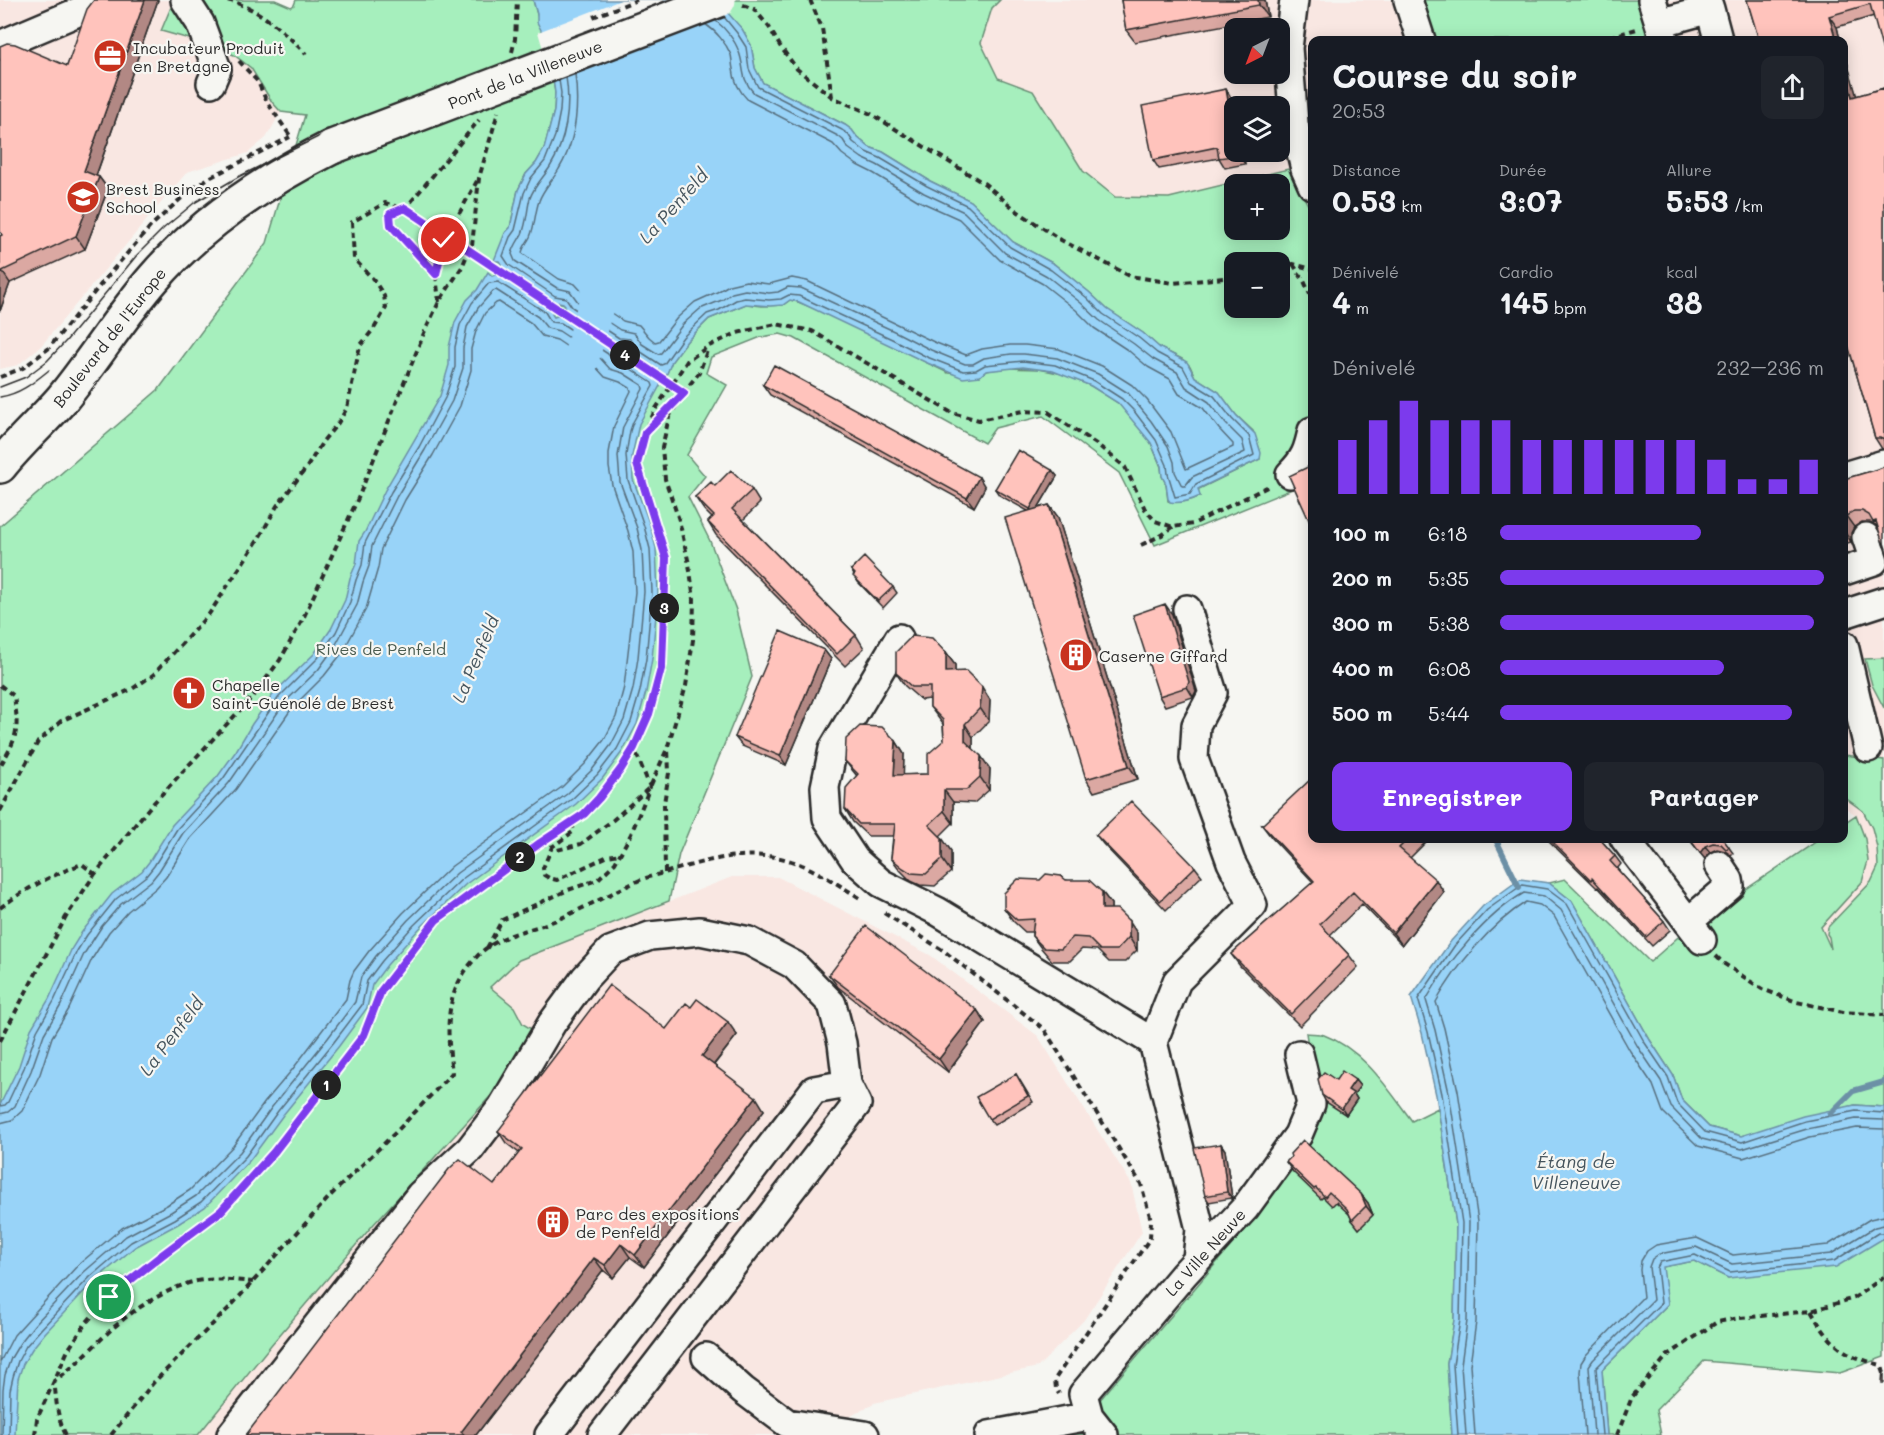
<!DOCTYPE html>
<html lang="fr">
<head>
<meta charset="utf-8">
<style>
	body { margin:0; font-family:Mali,sans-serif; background:#20242c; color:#f1f3f6; height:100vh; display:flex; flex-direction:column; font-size:22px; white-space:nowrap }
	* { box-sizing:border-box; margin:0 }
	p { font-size:20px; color:#9ea1a6 }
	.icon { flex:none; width:33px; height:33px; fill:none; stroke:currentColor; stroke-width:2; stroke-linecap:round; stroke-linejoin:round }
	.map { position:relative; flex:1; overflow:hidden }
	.details { position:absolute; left:1308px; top:36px; width:540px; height:807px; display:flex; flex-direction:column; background:#171b24; border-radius:12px; box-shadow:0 3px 15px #0003 }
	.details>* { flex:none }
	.needle { width:39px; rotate:222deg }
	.tools { position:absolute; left:1224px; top:18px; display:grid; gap:12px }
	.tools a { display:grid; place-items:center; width:66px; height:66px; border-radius:12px; background:#171b24; box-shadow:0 3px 15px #0003; font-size:30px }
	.pin { position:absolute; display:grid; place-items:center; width:51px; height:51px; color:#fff; margin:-26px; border:3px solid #fff; border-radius:50%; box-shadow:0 2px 6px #0007 }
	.km { position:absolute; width:30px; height:30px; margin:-15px; border-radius:50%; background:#222; color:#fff; font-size:16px; line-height:30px; text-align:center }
	.round { display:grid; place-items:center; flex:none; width:63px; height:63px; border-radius:12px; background:#20242c }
	.overview { display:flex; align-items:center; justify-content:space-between; height:102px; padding:0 24px }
	h1 { font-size:33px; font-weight:700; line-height:45px }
	.metrics { display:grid; grid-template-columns:repeat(3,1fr); gap:9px; height:102px; padding:6px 24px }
	.metrics div { display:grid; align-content:center }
	.metrics b { font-size:30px; font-weight:700 }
	.metrics small { font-size:16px; font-weight:400 }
	.metrics p { font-size:16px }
	.chart { height:168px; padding:12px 24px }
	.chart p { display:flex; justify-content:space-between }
	.chart svg { width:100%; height:108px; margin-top:6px; stroke:#7c3aed; stroke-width:6 }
	.primary-button { display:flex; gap:12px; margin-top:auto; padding:12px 24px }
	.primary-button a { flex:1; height:69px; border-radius:12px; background:#7c3aed; color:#fff; font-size:24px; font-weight:700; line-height:69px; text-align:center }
	.primary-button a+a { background:#20242c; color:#f1f3f6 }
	ul { padding:0 24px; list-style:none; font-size:20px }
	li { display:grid; grid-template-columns:96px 72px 1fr; align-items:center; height:45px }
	li i { height:15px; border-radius:8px; background:#7c3aed }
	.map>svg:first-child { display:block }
	.built { fill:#f9e7e2; fill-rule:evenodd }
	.green { fill:#a6efbd; stroke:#688d74; stroke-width:1.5; fill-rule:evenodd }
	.water { fill:#98d3f8; stroke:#6c90a6; stroke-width:1.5 }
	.pier { fill:#f6f6f2 }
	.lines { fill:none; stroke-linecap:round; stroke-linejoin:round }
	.shore { stroke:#576e7d; stroke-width:1.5 }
	.stream { stroke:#6c90a6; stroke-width:6 }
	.river { stroke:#98d3f8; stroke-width:36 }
	.minor-casing { stroke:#2b2b2b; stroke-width:32 }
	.major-casing { stroke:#2b2b2b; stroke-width:38 }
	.path { stroke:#2b2b2b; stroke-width:4; stroke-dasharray:6 4.5; stroke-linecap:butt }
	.minor { stroke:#f6f6f2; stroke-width:27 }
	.major { stroke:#f6f6f2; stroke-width:33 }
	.tram { stroke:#2b2b2b; stroke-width:1.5 }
	.major-bridge-casing { stroke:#2b2b2b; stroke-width:38; stroke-linecap:butt }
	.path-bridge { stroke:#2b2b2b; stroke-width:4; stroke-dasharray:6 4.5; stroke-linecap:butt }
	.major-bridge { stroke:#f6f6f2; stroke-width:33 }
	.wall { fill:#dba8a2; stroke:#2b2b2b; stroke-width:1.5 }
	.shaded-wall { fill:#b28884; stroke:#2b2b2b; stroke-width:1.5 }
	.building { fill:#ffc3bc; stroke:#2b2b2b; stroke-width:1.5 }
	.route-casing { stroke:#fff; stroke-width:12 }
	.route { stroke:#7c3aed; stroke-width:8 }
	.labels { text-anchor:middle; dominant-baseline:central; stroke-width:4.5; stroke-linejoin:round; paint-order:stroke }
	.poi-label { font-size:16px; fill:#2b2b2b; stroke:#f6f6f2; text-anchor:start }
	.street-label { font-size:16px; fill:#2b2b2b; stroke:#f6f6f2 }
	.park-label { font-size:16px; fill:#4a5c50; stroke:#f6f6f2 }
	.water-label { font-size:18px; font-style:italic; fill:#46555e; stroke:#f6f6f2 }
</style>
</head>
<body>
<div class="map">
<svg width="1884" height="1435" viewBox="0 0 1884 1435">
	<rect width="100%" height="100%" fill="#f6f6f2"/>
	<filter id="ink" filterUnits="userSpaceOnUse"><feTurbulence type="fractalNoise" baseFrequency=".0167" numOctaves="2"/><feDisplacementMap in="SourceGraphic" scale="12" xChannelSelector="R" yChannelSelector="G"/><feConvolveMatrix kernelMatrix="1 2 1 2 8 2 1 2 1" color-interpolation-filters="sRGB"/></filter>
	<g filter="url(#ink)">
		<!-- built -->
		<path class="built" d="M0,0H174L162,31L207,44L234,55L251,68L272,102L281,112L266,138L248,153L187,172L41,346L18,365L0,369Z
			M1000,0H1884V946L1832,952L1821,927L1862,882L1856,815L1844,807V40H1312V166L1288,169L1169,198H1115L1083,171L1033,91L998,78L981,43L992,8ZM1234,28H1280V74H1234ZM1234,106H1280V152H1234Z
			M732,877H778L930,955L1038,1036L1131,1183L1142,1232L1084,1320L1038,1367L874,1403L818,1435H198L271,1345L373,1225L497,1089L533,1030L523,1024L513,1007L490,988L519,960Z"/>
		<!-- green -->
		<path class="green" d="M174,0H275L291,7L294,5L296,0H533L551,65L555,93L554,111L544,149L536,163L526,174L518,190L510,228L505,234L496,261L501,262V268L556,304L563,303L565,305L564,309L620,345L626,344L628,351L666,375L672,361L687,341L709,319L746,304L762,306L783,305L790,300L798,302L825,313L948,373L980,376L986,371L1004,368L1039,369L1063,374L1091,386L1107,396L1118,403L1129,414L1151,443L1161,467L1162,476L1166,484L1168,501C1178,504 1191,501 1200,496L1197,490L1260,459V451L1253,431L1236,415L1219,392L1195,377L1190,366L1182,359L1160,348L1143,333L1107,309L1089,292L1054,264L1013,242L971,201L930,181L883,152L869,147L857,137L852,130L845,125L763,83L755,68L751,45L742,29L708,0H1000L992,8L981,43L998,78L1033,91L1083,171L1115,197L1169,198L1288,169L1312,212V481L1155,545L1119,473L1043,416L995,428L984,443L794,338L780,334L761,337L711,357L706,373L727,385L687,455L705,476L688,497L710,541L736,610L752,677L679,854L669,901L519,960L490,987L514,1007L523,1024L533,1030L497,1089L373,1225L271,1345L198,1435H0V526L159,389L267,243L305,115L281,112L272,102L251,68L234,55L207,44L161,31ZM1234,184H1280V230H1234ZM1234,262H1280V308H1234Z
			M1420,0H1637L1649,40H1433Z
			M1884,658V708L1872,685L1865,659Z
			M1844,755L1884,760V1107L1855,1105L1741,1136L1709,1127L1682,1100L1673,1075L1650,1040L1572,901L1549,883L1565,879L1650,962L1686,930L1820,839L1844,838V823L1856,815L1865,839L1868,861L1862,882L1821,927L1831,949L1829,937L1827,934L1828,927L1871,882L1878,867L1877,847L1872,828L1863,811L1844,797Z
			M1306,1033C1311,1034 1319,1033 1324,1035C1364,1050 1388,1089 1412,1121L1438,1108L1456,1224L1454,1320L1447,1364L1452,1435H1070L1257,1215L1314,1124L1317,1104Z
			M1884,1238V1357L1840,1373L1704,1361L1656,1410L1661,1435H1607L1602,1370L1668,1304L1662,1267L1694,1261L1728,1278Z"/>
		<!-- water -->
		<path class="water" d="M533,0H708L727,12L742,29L751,45L755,68L763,83L845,125L852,130L857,137L869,147L883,152L930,181L971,201L1013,242L1054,264L1089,292L1107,309L1143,333L1160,348L1187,362L1195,377L1219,392L1236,415L1255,434L1261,453L1260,459L1198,489L1200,496C1190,501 1181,504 1170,502L1168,499L1166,484L1162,476L1161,466L1151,443L1118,403L1091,386L1053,371L1023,367L986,371L980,376L963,378L925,362L799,302L790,300L783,305L770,306L746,304L709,319L687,341L672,361L666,376L628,351L626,344L620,346L564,309L565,305L563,303L559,302L557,304L501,267V264L499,261H496L493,263L505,233L510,228L518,190L526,174L536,163L544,149L554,111L555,93L551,65L543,34L537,22V14Z
			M488,272L492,276L497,274L553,310L552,314L554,317L560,315L616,352L615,355L617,358L621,359L623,357L662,382L639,424L632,456L633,479L650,525L656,548L658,593L652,659L646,692L637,724L622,752L602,779L576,804L466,884L419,929L387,965L372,985L367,1008L339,1046L283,1115L250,1160L205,1207L178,1224L135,1247L93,1282L45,1333L32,1349L23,1364L18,1379L15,1435H0V1105L19,1066L31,1029L49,999L72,948L82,932L112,894L142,871L149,862L172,825L218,776L236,751L252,724L274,693L314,654L331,629L345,600L350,578L356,564L359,541L365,532L385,490L440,396L449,365V347L455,322L467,300L477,290Z
			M1520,879L1549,883L1572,901L1650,1040L1673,1075L1682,1100L1709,1127L1741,1136L1803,1116L1855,1105L1884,1107V1238L1836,1267L1728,1278L1694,1261L1663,1267L1668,1304L1602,1370L1607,1435H1452L1447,1364L1454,1320L1456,1224L1436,1095L1422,1033L1411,997L1451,941L1483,906Z"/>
		<!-- pier -->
		<path class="pier" d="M621,0H714L732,12L550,83L548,66L538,32Z"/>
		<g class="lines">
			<!-- shore -->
			<path class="shore" d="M575,74C579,106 576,141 559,169C553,180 543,189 539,201C535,212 535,226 530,237C527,243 523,247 522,253L559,279L575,284L586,296L623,321L639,325L649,337L655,342L659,341L677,318L695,302L717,292L729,285L746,281L769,284L792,278L807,281L934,342L966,355L982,349L1010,345H1025L1059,349L1102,366L1132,385L1147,400L1171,432L1186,469L1233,447V444L1219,429L1203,408L1179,394L1170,379L1148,367L1129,351L1094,328L1076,310L1043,284L1000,260L959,219L919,201L873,173L857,165L842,154L833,144L748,100C740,92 734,81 733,69C732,65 732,59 731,55C726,43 716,31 705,24
				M566,77C571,107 566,141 550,167C543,178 534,186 530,198C527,209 527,223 522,234C518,241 514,246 512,254L515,261L557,288L570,291L578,302L620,330L634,333L642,344L658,354L661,353L683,324L700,309L722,300L732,293L745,290L769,293L778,292L788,287L801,288L896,332L931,350L965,364H973L984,358L1011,354H1024L1057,358L1098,374L1128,393L1151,421L1168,446L1174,462L1175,472L1182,486H1185L1192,477L1245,452L1242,440L1226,424L1209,402L1186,387L1177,372L1153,359L1134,344L1099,320L1081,303L1047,276L1005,253L964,212L924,193L877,165L862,158L848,148L843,140L838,136L754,93C740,78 745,68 739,52C735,40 725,28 716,21
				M559,80L561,93L560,111L555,136L545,161L531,178L524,193L515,230L510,237L503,256L509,265L555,296L566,298L572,307L619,338L630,339L635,348L661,365L664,364L683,337L707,314L719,310L736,300L745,298L769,300L781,299L789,295L799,296L892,339L927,357L963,371L976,370L985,365L1023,361L1055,365L1094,381L1122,399L1134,411L1156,440L1167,465L1168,474L1175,497L1190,494L1196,484L1254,455L1249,436L1232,419L1214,396L1191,382L1183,367L1157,353L1139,338L1103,314L1086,297L1051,270L1010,247L968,206L927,186L880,158L866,152L853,142L848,134L842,130L758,87L749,69L746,47L737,33L724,17
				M0,1106L5,1105L8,1102L24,1068L37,1031L54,1001L77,951L87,935L116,899L146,876L154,866L177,829L223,779L279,697L318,658L336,632L350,602L356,580L362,565L365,543L391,492L419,447L445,398L455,367V347L460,325L472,303L489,283L498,282L545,312L551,322L561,323L608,354L614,363L625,365L652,383L653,386L633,422L630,431L626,455L628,480L644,526L650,549L652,592L646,659L640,691L631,722L617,749L597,775L572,799L462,879L414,925L382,961L367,981L362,1005L334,1042L278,1111L246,1156L201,1202L175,1219L131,1242L90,1277L41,1329L26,1346L18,1361L13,1377L10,1390L9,1435
				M0,1114L8,1112L15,1106L31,1071L44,1034L61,1005L84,954L102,926L121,904L151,881L159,871L183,833L229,783L285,702L318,670L334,648L357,605L363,582L369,566L372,546L397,496L425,450L452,401L463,368V348L467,327L478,308L493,291L496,290L538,317L547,328L559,331L601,359L610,369L623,373L642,385L643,389L623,427L618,456L620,482L637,528L642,550L644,592L638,658L633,689L624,720L611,745L592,770L567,794L457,873L408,920L376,956L361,977L355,1002L328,1038L272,1107L240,1152L196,1196L171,1212L126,1236L84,1272L35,1324L20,1343L11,1358L5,1375L3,1389L2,1435
				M0,1123L12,1120L22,1111L40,1074L52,1037L69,1009L92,959L109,932L128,911L156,888L166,877L190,839L236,789L292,708L324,676L342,653L366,609L378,568L381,549L405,500L433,455L460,406L471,370V349L476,331L485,313L496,303L499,302L531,323L542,336L557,340L594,365L605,377L620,382L630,388L631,391L614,426L609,453V467L612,485L628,531L633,552L635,592L624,687L616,717L604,740L585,764L562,787L452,866L403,913L369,951L354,971L350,980L346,999L292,1070L265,1102L233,1146L190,1190L167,1205L122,1228L78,1265L14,1335L0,1362
				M1458,1435L1453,1365L1460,1320L1462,1223L1442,1094L1428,1032L1418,999L1455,945L1487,910L1522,885L1547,889L1567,904L1645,1043L1668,1077L1677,1103L1705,1132L1742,1142L1805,1121L1856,1111L1884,1113
				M1466,1435L1461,1365L1467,1321L1469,1222L1449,1093L1435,1030L1426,1000C1447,963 1487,914 1524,893L1544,896L1561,910L1638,1047L1661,1081L1671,1107L1702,1139L1742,1149L1807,1129L1856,1119L1884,1120
				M1475,1435L1470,1365L1476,1322L1478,1221L1458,1091L1444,1028L1436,1002C1456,966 1491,924 1526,902L1540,905L1554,916L1630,1051L1653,1085L1663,1112L1698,1146L1743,1158L1810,1137L1857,1128L1884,1129
				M1585,1435L1580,1372L1581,1363L1586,1355L1643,1297L1640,1270L1641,1261L1647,1251L1656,1245L1697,1238L1733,1255L1828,1245L1870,1219L1884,1216
				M1594,1435L1589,1366L1593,1360L1653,1300L1649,1267L1652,1259L1659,1254L1696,1247L1732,1264L1831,1254L1875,1227L1884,1225
				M1602,1435L1596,1368L1661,1303L1657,1268L1660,1262L1695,1255L1730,1272L1834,1261L1878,1233H1884"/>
			<!-- stream -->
			<path class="stream" d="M1495,838L1519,887
				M1830,1114L1853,1091L1884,1082"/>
			<!-- river -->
			<path class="river" d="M575,380L602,283L606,279"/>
			<!-- minor casing -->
			<g class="minor-casing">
				<path id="minor" d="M185,0L200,23L217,69L211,83
					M1294,0L1288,48L1294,124L1305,169L1312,185
					M1408,0L1421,40
					M1652,0L1664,39
					M1710,9L1718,39
					M1659,23L1710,9L1707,0
					M0,45L87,8L90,0
					M1290,474C1305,459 1308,450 1312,431
					M1844,476L1884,464
					M1844,571L1874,561L1866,537
					M1187,609L1213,693L1196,725L1194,759L1231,862L1253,905L1177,981L1153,1042L1200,1229L1197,1259
					M1844,614L1884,601
					M899,638L833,749L825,787L827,818L855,860L881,883L937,911L1153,1042
					M1844,645L1868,748
					M1624,838L1702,940
					M1688,922L1730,886L1729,880L1719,865
					M706,1357L743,1390L787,1423L865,1435
					M231,1435L420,1195L470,1149L502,1107L552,1023L585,978L610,951L650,936L700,931L749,941L794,965L832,1004L842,1043L847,1084
					M549,1435L814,1090L847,1084L857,1104L602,1435
					M989,1435L1089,1416
					M1104,1435L1089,1416L1083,1394L1184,1274L1245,1208L1298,1135L1311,1104L1299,1054"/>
			</g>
			<!-- major casing -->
			<g class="major-casing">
				<path id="major" d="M0,466C19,442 42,422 62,399C94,360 120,317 153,279C201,223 266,180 332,147"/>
			</g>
			<!-- path -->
			<path class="path" d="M227,0C261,9 282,30 306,54
				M810,0L822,28L832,97
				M743,5L754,9L769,27L780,46L797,69L832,97L871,114L985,184L1017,211L1061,240L1130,276L1173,283L1234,277
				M1600,40L1640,28
				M512,52L515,39L517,0
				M239,61L258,82L267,102L291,137
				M423,220L405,209L390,214L391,225L436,275
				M449,232L477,181
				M472,246L479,178L498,112
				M1293,264L1304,281L1312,299
				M1280,267L1293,264L1312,269
				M439,302L436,275L444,240
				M0,377L23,368L48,349L111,272L151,226L188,192L207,179L290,137
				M683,393L699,373L708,348
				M648,430L678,399
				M1141,545L1162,535L1173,527
				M0,685L14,696C19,730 18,737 0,766
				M0,811L38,742L61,721L132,689L153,675L209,614L258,540L277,506L307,467L323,441L338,423L347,408L360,346L375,327L386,308L384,296L374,280L354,259L352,222L385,203L405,209L479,120
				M572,823L574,831L552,847L557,850L581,844L613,820L650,787L667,749L686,686L693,640L694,599L689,564L679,520L665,479L662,448L669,417L684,393L680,391
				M540,843L552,847L543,868L544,875L549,878L557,880L608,856L620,854
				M665,873L664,803L669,773L668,748
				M0,908C25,889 52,875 82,864L95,874
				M884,913L944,951L1044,1029L1141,1184L1151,1220L1150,1238L1055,1379L1056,1389L1059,1394
				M487,948L502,920L568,890L597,880L615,863L631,834L650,787L634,748
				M1716,956L1723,963L1762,989L1797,1002L1843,1012L1884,1015
				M0,1041L66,917L95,874L148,809L253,696L280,660L302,621L359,496L424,333L439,302L462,267L467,255
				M1811,1311C1831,1345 1842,1355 1881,1365L1884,1373
				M35,1435L37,1419L68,1350L86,1323L109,1297L162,1255L221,1211L274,1152L364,1035L381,991L436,920L540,843L584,815L599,798L634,748L649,714L662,665L666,558L637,464L645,433L655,410L687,361L709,346L737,333L776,324L812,331L952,413L979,420L1023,411L1048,412L1099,446L1125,467L1145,509L1155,521L1173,527L1193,524L1271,485
				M66,1435C56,1416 57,1402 54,1381C79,1364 97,1341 120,1322C139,1306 172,1286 197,1281C216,1278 234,1280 253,1282
				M111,1435L154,1382L231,1306L332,1194L397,1131L452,1073C447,1031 443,996 473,961C494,935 525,932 554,921C583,909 611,893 640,880C650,876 661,874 671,871C701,862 733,853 765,856C801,858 830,880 860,898
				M1617,1435L1632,1397L1667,1356L1717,1322L1740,1318L1811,1311L1854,1298L1884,1277"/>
			<!-- minor -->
			<use href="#minor" class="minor"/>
			<!-- major -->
			<use href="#major" class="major"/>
			<!-- tram -->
			<path class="tram" d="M0,387L26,377L47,361L66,341L137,255L164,228L194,203L238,177L328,132L672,0
				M0,397C20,394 33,383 49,370"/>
			<!-- major-bridge casing -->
			<g class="major-bridge-casing">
				<path id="major-bridge" d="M332,147L719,0"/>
			</g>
			<!-- path-bridge -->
			<path class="path-bridge" d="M593,17L637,0
				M423,220L680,391"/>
			<!-- major-bridge -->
			<use href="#major-bridge" class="major-bridge"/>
		</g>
		<!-- wall -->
		<path class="wall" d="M94,0H158L96,176L99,177L108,189L85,249L10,283L0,311V236L2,235L67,66Z
			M1121,0H1265L1268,17L1135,42L1126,30Z
			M1747,0H1884L1874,16L1837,27L1840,40H1759Z
			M1844,51L1856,96L1884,88V449H1882L1875,438L1844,331Z
			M1232,99L1234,109V152H1243L1245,164L1225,168L1219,158L1159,169L1153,160Z
			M763,385L985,487L974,507L770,395Z
			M1881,468L1878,529L1876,525L1870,522H1862L1854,527L1851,533V542L1844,544V479Z
			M1052,470L1057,476L1038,508L1049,505L1058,517L1138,779L1094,792L1086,779L1028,511L999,495L995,489Z
			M715,486L752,490L760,503L743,520L856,635L864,648L845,666L716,535L708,522L712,518L704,510L695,497Z
			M851,570L893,587L897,593L883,608L858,582Z
			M1172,614L1196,691L1193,697L1165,706L1159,696Z
			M824,650L831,659L786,765L742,746L735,737Z
			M946,653L955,665V672L990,700L989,721L973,737V749L990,769L989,790L974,803L953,802V823L940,836L951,851V872L935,886L920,885L911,881L900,870L891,858L893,836H868L853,822L845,809L857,776L845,761L896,741L904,754L903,775L928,774L944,740L943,724L930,707V699L921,700L905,686L896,673Z
			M1262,825L1312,838H1430L1410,858L1444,892L1402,945L1362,904L1330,935L1349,955L1358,967L1300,1026L1240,966L1231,954L1313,882L1271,837Z
			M1096,835L1195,867L1202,876L1166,910L1103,844Z
			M1546,838H1599L1615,856L1621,864L1617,869L1664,921L1670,930L1652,946L1598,887L1597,888Z
			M1688,838H1722L1733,853L1731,855L1725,851L1717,849L1710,852L1705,859Z
			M1066,880L1102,892L1111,904V909L1137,933V950L1125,962H1109L1097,950L1082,949L1070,961H1052L1041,948L1032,936V932H1025L1013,921L1004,908Z
			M829,975L977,1010L985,1022L948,1072L838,987Z
			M691,1007L737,1035L714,1065L764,1110L644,1267L630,1257L613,1278L603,1270L476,1435H246L494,1185L519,1153L506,1143L498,1131L666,1029Z
			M1016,1074L1033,1102L994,1125L989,1119Z
			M1336,1080H1355L1360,1086L1354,1094L1357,1099L1346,1115L1326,1102L1322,1095Z
			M1221,1144L1225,1150L1232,1198L1209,1202L1205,1196Z
			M1286,1162L1368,1203L1373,1215L1359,1229L1352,1220L1349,1214L1336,1202L1332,1206L1323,1197L1321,1199L1293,1172Z"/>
		<!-- shaded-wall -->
		<path class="shaded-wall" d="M145,0H158L93,184L84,171Z
			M1258,0H1265L1268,17L1259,5Z
			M1829,16L1837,27L1840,40H1836Z
			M1844,51L1860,108L1852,97L1844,67Z
			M1226,89L1232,99L1234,109V134Z
			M1238,152H1243L1245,164L1239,155Z
			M99,177L108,189L85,249L76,236Z
			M2,271L10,283L0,311V275Z
			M1052,470L1057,476L1034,515L1030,509Z
			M979,477L985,487L974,507L967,498Z
			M1049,505L1058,517L1138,779L1129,766Z
			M1846,516L1854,527L1851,533V542L1844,531V521Z
			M1165,604L1172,614L1196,691L1193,697L1187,687Z
			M824,650L831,659L786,765L780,756Z
			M946,653L955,665V684L946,672Z
			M982,687L990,700L989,721L980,708Z
			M965,724L973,737V754L965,741Z
			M896,741L904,754L903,788L894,775Z
			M981,756L990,769L989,790L980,777Z
			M944,790L953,802V823L944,811Z
			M942,838L951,851V872L942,859Z
			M1705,846L1710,852L1705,859L1700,853Z
			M1436,880L1444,892L1402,945L1393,933Z
			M1102,892L1111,904V922L1102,909Z
			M1129,921L1137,933V950L1129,937Z
			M977,1010L985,1022L948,1072L939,1059Z
			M728,1022L737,1035L711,1068L702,1056Z
			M1355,1080L1360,1086L1354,1094L1357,1099L1346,1115L1342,1109L1348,1090Z
			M756,1097L764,1110L644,1267L635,1255Z
			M1221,1144L1225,1150L1232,1198L1227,1192Z
			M1361,1194L1368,1203L1373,1215L1366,1206Z
			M621,1244L630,1257L613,1278L605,1265Z
			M594,1258L603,1270L476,1435H463L461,1432Z"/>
		<!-- building -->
		<path class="building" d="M94,0H145L84,171L99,177L76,236L2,271L0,275V236L2,235L0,231V46L7,43L15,44L67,66L87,9Z
			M1121,0H1258L1259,5L1126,30Z
			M1747,0H1884V55L1870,4L1829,16L1836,40H1759Z
			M1615,37L1616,40H1604Z
			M1844,67L1852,97L1884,88V440L1880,438H1875L1844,331Z
			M1226,89L1234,134V152H1238L1239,155L1219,158L1217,147L1153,160L1142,106Z
			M774,365L979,477L967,498L763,385Z
			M1018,450L1052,470L1030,509L995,489Z
			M1312,465V527L1289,476Z
			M1884,466V547L1876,521L1873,522L1869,515L1862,511H1854L1846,516L1844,521V479L1881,468Z
			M731,470L752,490L732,509L856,635L837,654L708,522L714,516L695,497L711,482L715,486Z
			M1049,505L1129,766L1086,779L1005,518Z
			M864,557L893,587L878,601L853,576L855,574L851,570Z
			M1165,604L1189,682L1187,687L1159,696L1133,615Z
			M780,631L824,650L780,756L735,737Z
			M912,636L932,638L946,653V672L966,671L982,687L980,708L965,724V741L981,756L980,777L966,790H944V811L929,825L942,838V859L926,874L911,873L903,868L891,858L895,824H859L845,809L846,788L858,774L845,761L846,739L860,726L882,727L896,741L894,775L928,774V754L944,740L943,720L930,707V687H912L896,673V652Z
			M1312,778V838H1409L1399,848L1436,880L1393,933L1353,892L1320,924L1349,955L1291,1014L1231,954L1314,881L1262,825Z
			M1131,801L1195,867L1160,901L1096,835Z
			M1549,838H1599L1615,856L1610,861L1664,921L1646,937L1592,878L1591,880Z
			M1689,838H1722L1729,847L1726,849L1721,844L1713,843L1705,846L1700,853Z
			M1046,874L1061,876L1066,880H1089L1102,892V909H1117L1129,921V937L1117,950H1100L1088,938L1073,937L1061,949L1044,948L1032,936L1034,919L1017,920L1004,908V893L1018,879L1040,880Z
			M866,926L977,1010L939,1059L829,975Z
			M609,985L666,1029L686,1003L691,1007L697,999L728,1022L702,1056L756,1097L635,1255L621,1244L605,1265L594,1258L461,1432L465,1435H246L449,1169L460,1159L494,1185L522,1149L498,1131Z
			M1342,1071L1355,1080L1348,1090L1353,1093L1342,1109L1322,1095L1318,1079L1324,1072L1336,1080Z
			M1016,1074L1028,1096L989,1119L976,1097Z
			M1303,1140L1361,1194L1366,1206L1352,1220L1347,1209L1329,1192L1325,1197L1316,1188L1314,1189L1286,1162L1291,1157L1290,1154Z
			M1221,1144L1227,1192L1205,1196L1194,1148Z
			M1883,1369H1884V1383H1882Z"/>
	</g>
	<g class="lines" filter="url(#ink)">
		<!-- route casing -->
		<g class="route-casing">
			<path id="route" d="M109,1297L162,1255L221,1211L274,1152L364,1035L381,991L436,920L540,843L584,814L599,798L621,769L634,748L649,714L662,665L666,558L637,464L645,433L684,393L405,208L390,214L391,225L436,274L444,240"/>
		</g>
		<!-- route -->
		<use href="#route" class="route"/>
	</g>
	<!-- icons -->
	<defs>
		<g id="office-disc" transform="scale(1.725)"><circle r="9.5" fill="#c8321e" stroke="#f6f6f2"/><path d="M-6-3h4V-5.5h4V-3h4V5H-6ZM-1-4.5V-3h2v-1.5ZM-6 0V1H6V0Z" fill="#fff"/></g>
		<g id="university-disc" transform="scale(1.725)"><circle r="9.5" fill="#c8321e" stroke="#f6f6f2"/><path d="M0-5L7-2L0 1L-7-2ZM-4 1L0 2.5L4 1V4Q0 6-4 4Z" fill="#fff"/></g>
		<g id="building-disc" transform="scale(1.725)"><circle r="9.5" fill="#c8321e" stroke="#f6f6f2"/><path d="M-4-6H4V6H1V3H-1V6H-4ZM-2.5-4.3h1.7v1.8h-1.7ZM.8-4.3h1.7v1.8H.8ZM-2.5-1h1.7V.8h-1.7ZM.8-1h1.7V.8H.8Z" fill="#fff"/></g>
		<g id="church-disc" transform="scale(1.725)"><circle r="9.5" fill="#c8321e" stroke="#f6f6f2"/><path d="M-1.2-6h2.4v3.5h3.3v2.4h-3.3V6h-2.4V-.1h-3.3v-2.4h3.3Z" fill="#fff"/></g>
	</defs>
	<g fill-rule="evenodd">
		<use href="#office-disc" x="110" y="56"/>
		<use href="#university-disc" x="83" y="197"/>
		<use href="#building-disc" x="1076" y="655"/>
		<use href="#church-disc" x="189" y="693"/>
		<use href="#building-disc" x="553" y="1222"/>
	</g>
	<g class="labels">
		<!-- poi labels -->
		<g class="poi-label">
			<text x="133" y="47">Incubateur Produit<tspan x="133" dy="18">en Bretagne</tspan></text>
			<text x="106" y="188">Brest Business<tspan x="106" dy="18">School</tspan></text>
			<text x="1099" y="655">Caserne Giffard</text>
			<text x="212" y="684">Chapelle<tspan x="212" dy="18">Saint-Guénolé de Brest</tspan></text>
			<text x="576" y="1213">Parc des expositions<tspan x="576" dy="18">de Penfeld</tspan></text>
		</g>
		<!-- street labels -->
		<g class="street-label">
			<text transform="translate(525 74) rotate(-21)">Pont de la Villeneuve</text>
			<text transform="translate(109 337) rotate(-52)">Boulevard de l'Europe</text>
			<text transform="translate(1205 1252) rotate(-48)">La Ville Neuve</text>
		</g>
		<!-- park labels -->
		<g class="park-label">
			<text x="381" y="648">Rives de Penfeld</text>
		</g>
		<!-- water labels -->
		<g class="water-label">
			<text transform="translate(673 206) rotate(-48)">La Penfeld</text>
			<text transform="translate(475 659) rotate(-67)">La Penfeld</text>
			<text transform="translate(171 1036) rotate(-53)">La Penfeld</text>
			<text x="1576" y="1161">Étang de<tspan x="1576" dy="21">Villeneuve</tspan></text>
		</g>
	</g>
</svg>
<div class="tools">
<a><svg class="needle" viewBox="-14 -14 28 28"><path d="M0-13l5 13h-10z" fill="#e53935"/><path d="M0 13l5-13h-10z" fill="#9ea1a6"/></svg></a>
<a><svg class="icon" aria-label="layers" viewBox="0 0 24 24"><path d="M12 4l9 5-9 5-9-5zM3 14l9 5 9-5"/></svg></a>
<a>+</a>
<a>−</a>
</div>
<div class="pin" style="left:109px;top:1297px;background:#1e9e55"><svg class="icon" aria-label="arrive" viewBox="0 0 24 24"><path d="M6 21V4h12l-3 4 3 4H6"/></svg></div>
<div class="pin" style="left:444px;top:240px;background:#d93025"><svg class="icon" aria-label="check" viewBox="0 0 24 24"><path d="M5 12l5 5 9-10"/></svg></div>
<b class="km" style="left:326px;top:1085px">1</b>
<b class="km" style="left:520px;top:857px">2</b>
<b class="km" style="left:664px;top:608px">3</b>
<b class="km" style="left:625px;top:355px">4</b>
<section class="details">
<div class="overview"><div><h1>Course du soir</h1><p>20:53</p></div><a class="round"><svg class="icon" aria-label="share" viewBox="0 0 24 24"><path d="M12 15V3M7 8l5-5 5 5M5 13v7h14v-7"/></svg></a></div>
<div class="metrics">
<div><p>Distance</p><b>0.53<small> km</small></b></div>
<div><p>Durée</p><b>3:07</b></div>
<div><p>Allure</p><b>5:53<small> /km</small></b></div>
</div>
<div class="metrics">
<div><p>Dénivelé</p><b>4<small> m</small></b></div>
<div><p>Cardio</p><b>145<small> bpm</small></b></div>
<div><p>kcal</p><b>38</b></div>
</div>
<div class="chart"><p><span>Dénivelé</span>232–236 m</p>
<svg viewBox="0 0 160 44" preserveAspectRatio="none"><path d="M5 44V22M15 44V14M25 44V6M35 44V14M45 44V14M55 44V14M65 44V22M75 44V22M85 44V22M95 44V22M105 44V22M115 44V22M125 44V30M135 44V38M145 44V38M155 44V30"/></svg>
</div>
<ul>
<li><b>100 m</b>6:18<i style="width:62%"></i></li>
<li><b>200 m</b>5:35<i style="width:100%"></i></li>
<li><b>300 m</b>5:38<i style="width:97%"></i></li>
<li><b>400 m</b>6:08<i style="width:69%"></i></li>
<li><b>500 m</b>5:44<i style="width:90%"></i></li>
</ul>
<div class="primary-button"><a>Enregistrer</a><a>Partager</a></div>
</section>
</div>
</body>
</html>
